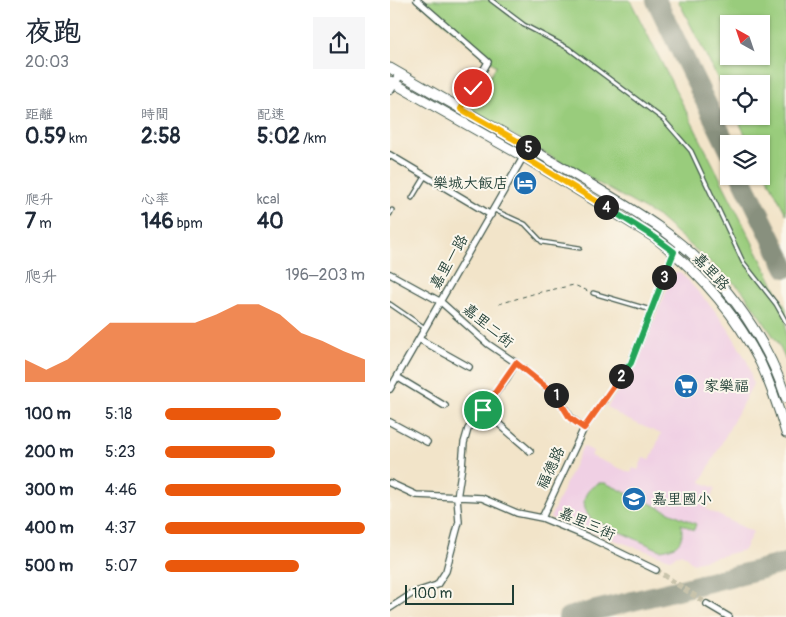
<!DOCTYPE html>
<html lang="zh-TW">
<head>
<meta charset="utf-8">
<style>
	body { margin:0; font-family:Pangolin,"LXGW WenKai TC",sans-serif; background:#f6f6f7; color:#1f2937; height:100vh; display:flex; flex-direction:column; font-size:19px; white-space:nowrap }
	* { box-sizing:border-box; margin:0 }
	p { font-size:16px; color:#747a83 }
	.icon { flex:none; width:28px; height:28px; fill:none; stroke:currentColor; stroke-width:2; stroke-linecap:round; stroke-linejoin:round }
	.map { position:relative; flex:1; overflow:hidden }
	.drawer { display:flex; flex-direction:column; background:#fff; width:390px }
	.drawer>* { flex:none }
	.needle { width:32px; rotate:320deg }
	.tools { position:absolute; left:330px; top:15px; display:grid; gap:10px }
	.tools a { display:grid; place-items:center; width:50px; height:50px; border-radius:0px; background:#fff; box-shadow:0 1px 4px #0004; font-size:25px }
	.scale { position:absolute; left:15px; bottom:12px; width:109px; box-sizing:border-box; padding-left:5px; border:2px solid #1f3d34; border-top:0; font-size:14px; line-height:18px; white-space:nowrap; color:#1f3d34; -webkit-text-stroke:4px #fbf7ec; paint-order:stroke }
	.pin { position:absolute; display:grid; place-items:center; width:42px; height:42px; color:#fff; margin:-21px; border:2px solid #fff; border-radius:50%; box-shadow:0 1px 5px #0007 }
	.km { position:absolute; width:25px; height:25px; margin:-12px; border-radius:50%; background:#222; color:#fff; font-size:14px; line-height:25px; text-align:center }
	.round { display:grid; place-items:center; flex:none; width:52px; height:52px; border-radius:0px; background:#f6f6f7 }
	.head { display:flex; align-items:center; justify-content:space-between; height:85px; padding:0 25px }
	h1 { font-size:28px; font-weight:700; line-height:38px }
	.figures { display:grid; grid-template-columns:repeat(3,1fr); gap:8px; height:85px; padding:5px 25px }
	.figures div { display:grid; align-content:center }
	.figures b { font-size:21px; font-weight:700 }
	.figures small { font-size:14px; font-weight:400 }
	.figures p { font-size:14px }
	.chart { height:140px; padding:10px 25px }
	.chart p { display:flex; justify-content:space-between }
	.chart svg { width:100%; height:90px; margin-top:5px; fill:#ea580c; opacity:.7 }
	ul { padding:0 25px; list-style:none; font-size:16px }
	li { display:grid; grid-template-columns:80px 60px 1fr; align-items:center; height:38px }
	li i { height:12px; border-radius:6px; background:#ea580c }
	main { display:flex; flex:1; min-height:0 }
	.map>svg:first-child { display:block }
	.built { fill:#f0d0e4 }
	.green { fill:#99cc7c; stroke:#5c8458; fill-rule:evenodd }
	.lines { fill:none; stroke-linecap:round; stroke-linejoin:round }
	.taxiway { stroke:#88907e; stroke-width:20 }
	.minor-tunnel { stroke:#c8c3ab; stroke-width:5.5; stroke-dasharray:5.5 3; stroke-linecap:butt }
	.service-casing { stroke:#3f564a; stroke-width:5.5 }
	.minor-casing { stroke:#3f564a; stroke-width:8 }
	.tertiary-casing { stroke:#3f564a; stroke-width:10 }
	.primary-casing { stroke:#3f564a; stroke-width:11 }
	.path { stroke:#3f564a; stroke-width:1; stroke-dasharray:4 4; stroke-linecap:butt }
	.service { stroke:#fff; stroke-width:3 }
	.minor { stroke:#fff; stroke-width:5.5 }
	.tertiary { stroke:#fff; stroke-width:8 }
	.primary { stroke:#fff; stroke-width:9 }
	.split-1-casing { stroke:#fff; stroke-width:10 }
	.split-2-casing { stroke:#fff; stroke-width:10 }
	.split-3-casing { stroke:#fff; stroke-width:10 }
	.split-4-casing { stroke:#fff; stroke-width:10 }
	.split-5-casing { stroke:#fff; stroke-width:10 }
	.split-6-casing { stroke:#fff; stroke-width:10 }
	.split-1 { stroke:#f0652b; stroke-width:6 }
	.split-2 { stroke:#f0652b; stroke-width:6 }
	.split-3 { stroke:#22a559; stroke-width:6 }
	.split-4 { stroke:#22a559; stroke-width:6 }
	.split-5 { stroke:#f5b400; stroke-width:6 }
	.split-6 { stroke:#f5b400; stroke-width:6 }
	.labels { text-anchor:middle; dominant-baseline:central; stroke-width:4; stroke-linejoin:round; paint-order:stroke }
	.poi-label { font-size:15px; fill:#1f3d34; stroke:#fbf7ec; text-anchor:start }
	.street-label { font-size:15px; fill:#1f3d34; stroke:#fbf7ec }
</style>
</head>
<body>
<main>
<section class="drawer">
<div class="head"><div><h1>夜跑</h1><p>20:03</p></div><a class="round"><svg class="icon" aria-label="share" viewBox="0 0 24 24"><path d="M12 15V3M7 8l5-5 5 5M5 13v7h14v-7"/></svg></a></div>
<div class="figures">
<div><p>距離</p><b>0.59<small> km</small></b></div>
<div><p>時間</p><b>2:58</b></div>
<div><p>配速</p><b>5:02<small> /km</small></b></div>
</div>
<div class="figures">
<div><p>爬升</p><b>7<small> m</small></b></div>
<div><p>心率</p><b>146<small> bpm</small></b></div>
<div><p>kcal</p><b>40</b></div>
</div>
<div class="chart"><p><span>爬升</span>196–203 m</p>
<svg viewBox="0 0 160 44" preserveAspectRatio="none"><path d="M0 44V33L10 38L20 33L30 24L40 15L50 15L60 15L70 15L80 15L90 11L100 6L110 6L120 11L130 20L140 24L150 29L160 33V44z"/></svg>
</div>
<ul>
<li><b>100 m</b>5:18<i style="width:58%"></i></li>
<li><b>200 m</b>5:23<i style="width:55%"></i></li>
<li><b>300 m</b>4:46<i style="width:88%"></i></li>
<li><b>400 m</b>4:37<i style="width:100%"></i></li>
<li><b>500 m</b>5:07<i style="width:67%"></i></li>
</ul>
</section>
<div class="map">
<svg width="396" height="617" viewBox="0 0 396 617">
	<rect width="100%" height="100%" fill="#fbf7ec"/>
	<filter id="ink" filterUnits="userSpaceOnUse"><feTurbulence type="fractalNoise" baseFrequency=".02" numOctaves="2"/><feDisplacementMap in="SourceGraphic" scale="10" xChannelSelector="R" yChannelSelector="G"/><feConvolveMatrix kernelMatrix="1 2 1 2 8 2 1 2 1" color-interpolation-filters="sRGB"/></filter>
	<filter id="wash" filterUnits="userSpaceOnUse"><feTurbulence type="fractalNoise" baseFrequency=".0096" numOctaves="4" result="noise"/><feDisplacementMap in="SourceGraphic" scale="20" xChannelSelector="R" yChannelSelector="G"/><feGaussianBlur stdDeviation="1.12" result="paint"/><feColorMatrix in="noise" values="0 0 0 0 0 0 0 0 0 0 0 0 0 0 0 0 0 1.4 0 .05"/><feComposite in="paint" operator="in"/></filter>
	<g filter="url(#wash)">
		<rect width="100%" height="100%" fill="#f2e4c9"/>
		<!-- built -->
		<path class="built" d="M290,272L322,307L339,330L358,363L363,384L311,482L325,488L316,509L363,532L354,550L302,563L296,556L291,553L280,559L160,518L193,446L203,451L201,456L241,473L243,468L248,470L253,458L260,460L271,434L234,418L217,407L247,364L283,274Z"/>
		<!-- green -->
		<path class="green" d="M27,0H240L396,309V361L388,343L352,290L267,216L80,111L106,66Z
			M288,0H396V214L371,165V144H360L346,116H371V84H339V101ZM339,24H371V56H339Z
			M209,483H215L306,524L304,530L291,524C295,542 287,548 270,550L201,519C189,505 193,490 209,483Z"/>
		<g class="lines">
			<!-- taxiway -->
			<path class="taxiway" d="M266,0L339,150
				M351,176L396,268
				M178,617L396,563"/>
		</g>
	</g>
	<g filter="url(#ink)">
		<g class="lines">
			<!-- minor-tunnel -->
			<path class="minor-tunnel" d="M266,570L317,604"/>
			<!-- service casing -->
			<g class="service-casing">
				<path id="service" d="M101,0L134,25L178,48L273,119L301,151L353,262L386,304L396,322
					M22,198L36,175
					M104,210L135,224L152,242L190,248
					M0,214L2,210
					M203,293L261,310
					M0,304L35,328"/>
			</g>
			<!-- minor casing -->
			<g class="minor-casing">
				<path id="minor" d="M27,0L98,62L71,109
					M0,155L101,215
					M0,274L51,302L98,344L126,363L166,395L181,418L194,428
					M29,339L79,367
					M7,377L55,406
					M0,389L139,147
					M93,410L140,451
					M0,422L37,442
					M0,483L26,495L92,498L127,513L152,518L198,537L266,570
					M152,518L194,428L241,363L284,253L291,245
					M317,604L339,617
					M0,608L23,593L47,585L56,571L69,522L67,498L72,466L74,443L78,429L117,378L126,363"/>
			</g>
			<!-- tertiary casing -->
			<g class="tertiary-casing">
				<path id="tertiary" d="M0,90L10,74"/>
			</g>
			<!-- primary casing -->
			<g class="primary-casing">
				<path id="primary" d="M0,68C59,102 118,135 177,170C208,189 240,207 270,228C326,268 375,332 396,398
					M0,81L134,157L264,237C307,270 345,313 370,362C381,385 389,409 396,433"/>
			</g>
			<!-- path -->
			<path class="path" d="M109,304L146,293L184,285L198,291"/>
			<!-- service -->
			<use href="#service" class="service"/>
			<!-- minor -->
			<use href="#minor" class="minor"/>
			<!-- tertiary -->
			<use href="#tertiary" class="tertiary"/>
			<!-- primary -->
			<use href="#primary" class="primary"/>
		</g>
	</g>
	<g class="lines" filter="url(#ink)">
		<!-- split-1 casing -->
		<g class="split-1-casing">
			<path id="split-1" d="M93,410L126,363L166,395"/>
		</g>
		<!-- split-2 casing -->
		<g class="split-2-casing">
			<path id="split-2" d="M166,395L180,418L194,428L231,376"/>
		</g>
		<!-- split-3 casing -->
		<g class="split-3-casing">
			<path id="split-3" d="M231,376L241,363L274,277"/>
		</g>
		<!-- split-4 casing -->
		<g class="split-4-casing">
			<path id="split-4" d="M216,207L264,237L284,252L274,277"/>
		</g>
		<!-- split-5 casing -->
		<g class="split-5-casing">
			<path id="split-5" d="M138,147H139L134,157L216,207"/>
		</g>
		<!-- split-6 casing -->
		<g class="split-6-casing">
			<path id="split-6" d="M83,88L71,109L138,147"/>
		</g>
		<!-- split-1 -->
		<use href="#split-1" class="split-1"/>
		<!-- split-2 -->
		<use href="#split-2" class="split-2"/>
		<!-- split-3 -->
		<use href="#split-3" class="split-3"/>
		<!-- split-4 -->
		<use href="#split-4" class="split-4"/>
		<!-- split-5 -->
		<use href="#split-5" class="split-5"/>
		<!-- split-6 -->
		<use href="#split-6" class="split-6"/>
	</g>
	<!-- icons -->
	<defs>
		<g id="hotel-disc" transform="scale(1.25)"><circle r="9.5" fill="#1f6fb2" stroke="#fbf7ec"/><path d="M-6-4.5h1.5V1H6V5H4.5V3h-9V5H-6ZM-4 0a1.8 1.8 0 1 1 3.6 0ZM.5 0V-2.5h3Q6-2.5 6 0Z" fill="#fff"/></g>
		<g id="supermarket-disc" transform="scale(1.25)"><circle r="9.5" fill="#1f6fb2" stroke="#fbf7ec"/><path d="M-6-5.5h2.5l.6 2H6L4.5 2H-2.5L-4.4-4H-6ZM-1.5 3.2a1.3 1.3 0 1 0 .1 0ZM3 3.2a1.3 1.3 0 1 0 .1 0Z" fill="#fff"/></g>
		<g id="school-disc" transform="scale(1.25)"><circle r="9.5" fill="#1f6fb2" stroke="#fbf7ec"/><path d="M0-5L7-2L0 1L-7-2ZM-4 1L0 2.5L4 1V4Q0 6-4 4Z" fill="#fff"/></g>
	</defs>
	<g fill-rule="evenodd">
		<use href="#hotel-disc" x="135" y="183"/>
		<use href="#supermarket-disc" x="296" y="386"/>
		<use href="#school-disc" x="244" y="499"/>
	</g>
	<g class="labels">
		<!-- poi labels -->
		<g class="poi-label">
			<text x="118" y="183" text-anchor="end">樂城大飯店</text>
			<text x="314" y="386">家樂福</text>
			<text x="262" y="499">嘉里國小</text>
		</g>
		<!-- street labels -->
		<g class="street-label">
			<text transform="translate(59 262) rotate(-60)">嘉里一路</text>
			<text transform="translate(321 272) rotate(47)">嘉里路</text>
			<text transform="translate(98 326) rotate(39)">嘉里二街</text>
			<text transform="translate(161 468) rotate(-65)">福德路</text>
			<text transform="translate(197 524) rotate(24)">嘉里三街</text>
		</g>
	</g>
</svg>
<div class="tools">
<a><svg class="needle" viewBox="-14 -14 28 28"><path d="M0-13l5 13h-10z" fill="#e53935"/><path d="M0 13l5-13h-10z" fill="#747a83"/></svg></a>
<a><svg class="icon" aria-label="locate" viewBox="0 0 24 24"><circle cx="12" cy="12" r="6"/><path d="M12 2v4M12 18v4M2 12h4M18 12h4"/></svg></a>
<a><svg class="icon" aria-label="layers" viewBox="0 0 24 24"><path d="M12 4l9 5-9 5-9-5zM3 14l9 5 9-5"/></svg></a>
</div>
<div class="scale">100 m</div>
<div class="pin" style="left:93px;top:410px;background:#1e9e55"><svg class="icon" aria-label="arrive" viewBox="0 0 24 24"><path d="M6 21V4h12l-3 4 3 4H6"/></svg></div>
<div class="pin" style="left:83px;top:88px;background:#d93025"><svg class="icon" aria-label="check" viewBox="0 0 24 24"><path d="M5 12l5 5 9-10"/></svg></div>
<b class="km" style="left:166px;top:395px">1</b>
<b class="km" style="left:231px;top:376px">2</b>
<b class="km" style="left:274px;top:277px">3</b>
<b class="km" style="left:216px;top:207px">4</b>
<b class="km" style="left:138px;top:147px">5</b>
</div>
</main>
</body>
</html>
